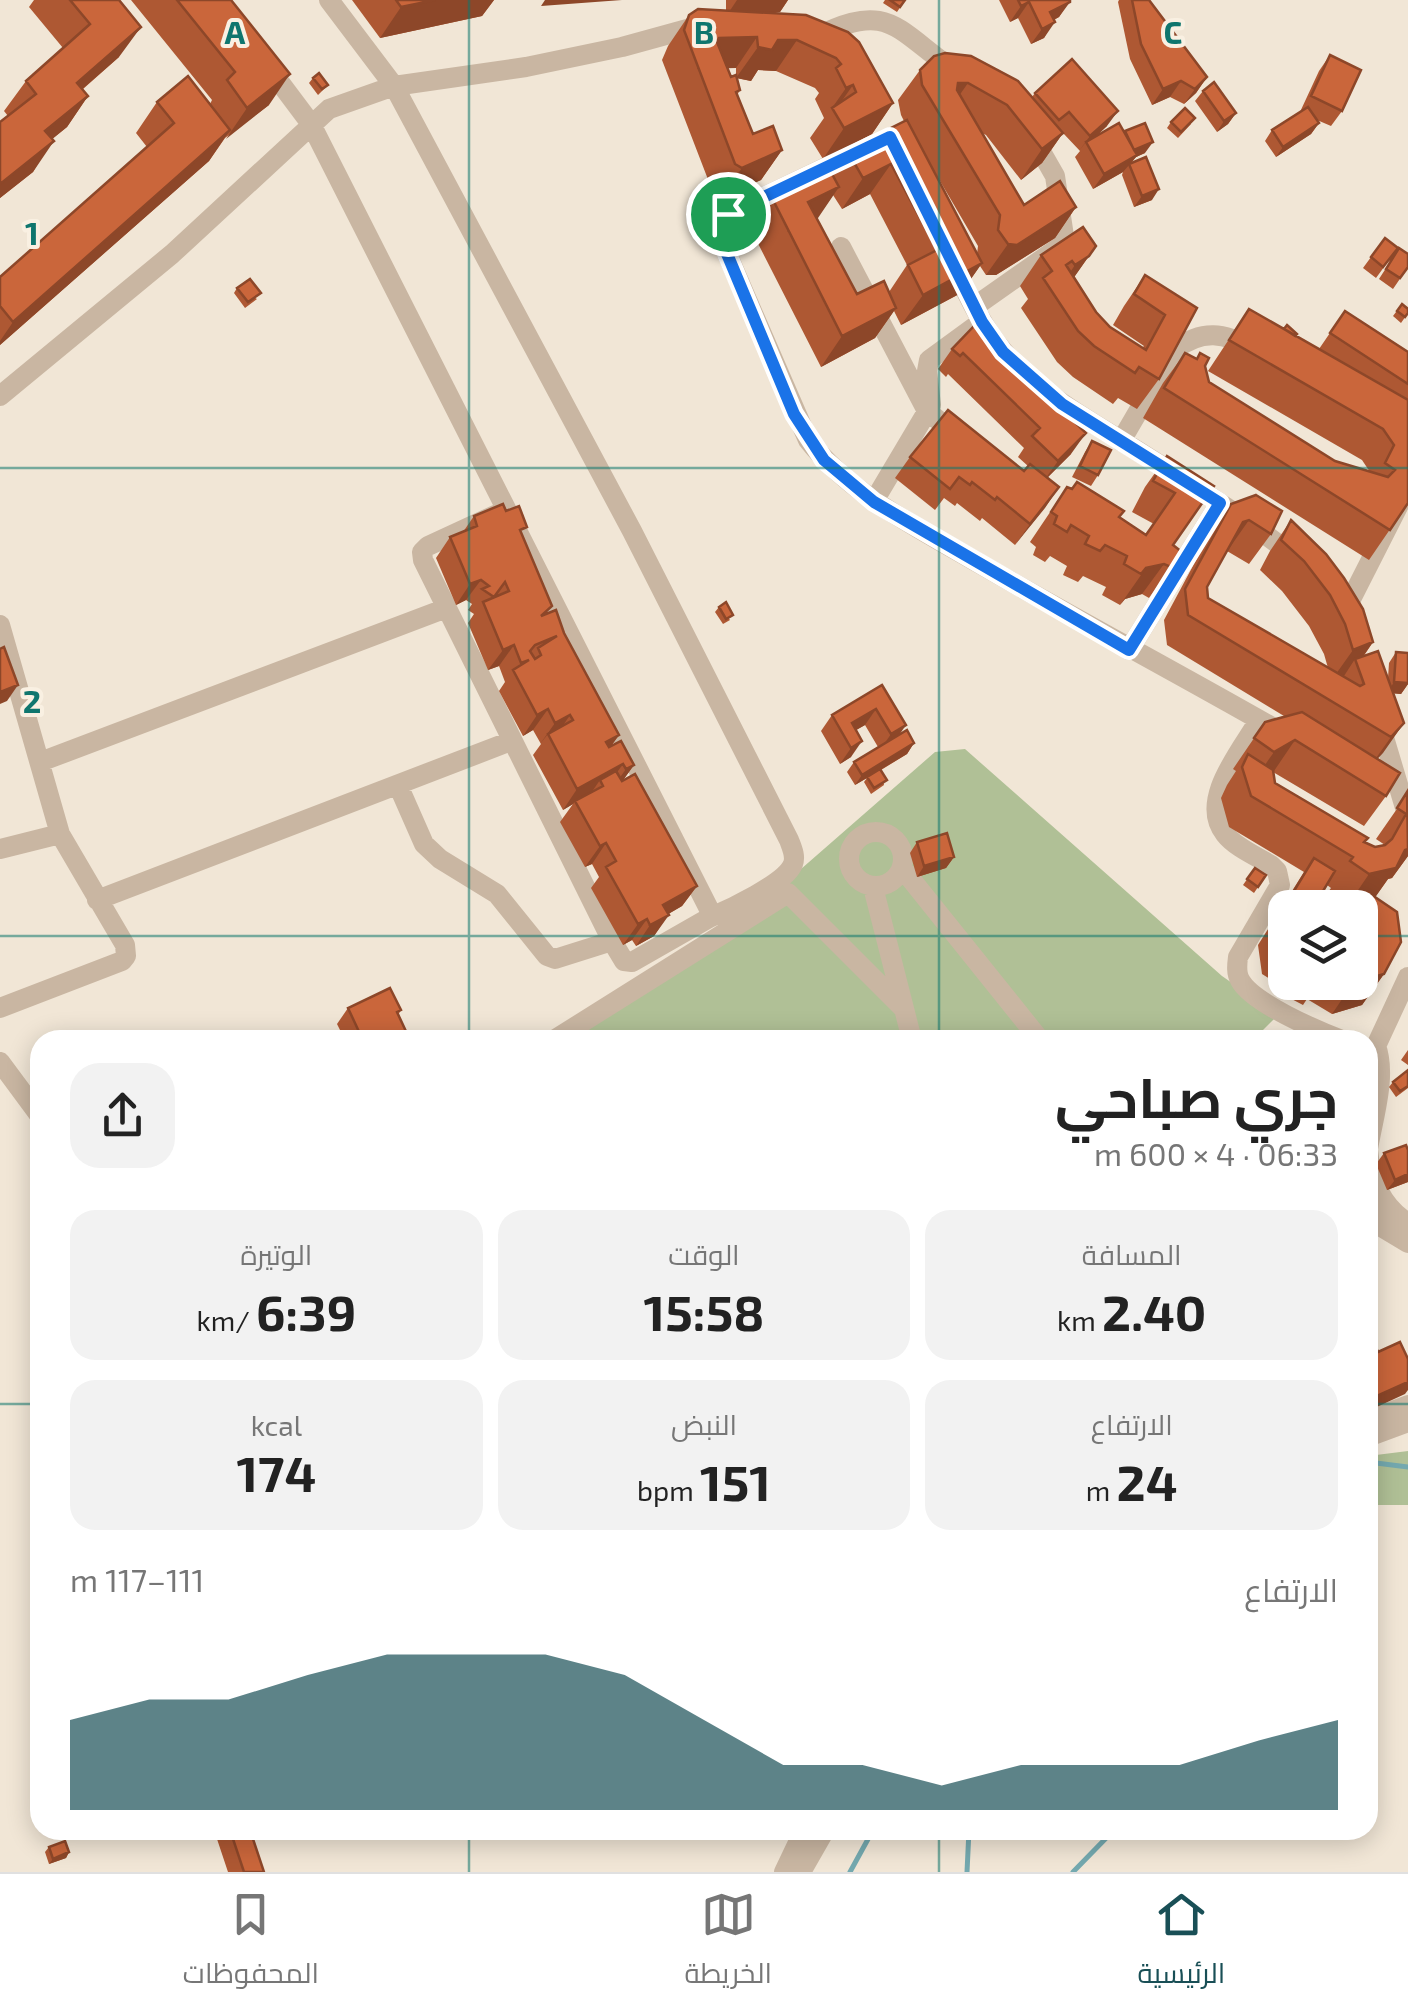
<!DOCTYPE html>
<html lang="ar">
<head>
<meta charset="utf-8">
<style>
	body { margin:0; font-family:"Exo 2",Cairo,sans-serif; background:#f2f2f2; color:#222; direction:rtl; height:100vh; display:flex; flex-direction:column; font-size:38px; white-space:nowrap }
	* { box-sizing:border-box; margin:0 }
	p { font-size:32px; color:#767676 }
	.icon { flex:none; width:55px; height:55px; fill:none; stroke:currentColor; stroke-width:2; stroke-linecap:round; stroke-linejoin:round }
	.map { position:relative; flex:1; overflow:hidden; direction:ltr }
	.panel { position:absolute; left:30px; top:1030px; width:1348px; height:810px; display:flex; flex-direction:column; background:#fff; border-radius:30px; box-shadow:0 5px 25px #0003; direction:rtl }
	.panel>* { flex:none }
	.tools { position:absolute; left:1268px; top:890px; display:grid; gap:20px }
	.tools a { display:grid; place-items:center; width:110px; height:110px; border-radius:20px; background:#fff; box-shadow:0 5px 25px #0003; font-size:50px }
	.pin { position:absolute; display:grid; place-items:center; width:85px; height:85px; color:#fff; margin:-42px; border:5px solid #fff; border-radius:50%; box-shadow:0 2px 10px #0007 }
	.round { display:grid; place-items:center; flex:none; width:105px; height:105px; border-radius:30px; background:#f2f2f2 }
	.summary { display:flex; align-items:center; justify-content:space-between; height:170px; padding:0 40px }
	h1 { font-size:55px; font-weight:700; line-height:75px }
	.figures { display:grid; grid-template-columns:repeat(3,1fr); gap:15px; height:170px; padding:10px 40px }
	.figures div { display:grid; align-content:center; border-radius:25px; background:#f2f2f2; text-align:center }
	.figures b { font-size:50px; font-weight:700 }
	.figures small { font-size:28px; font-weight:400 }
	.figures p { font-size:28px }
	.chart { height:280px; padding:20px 40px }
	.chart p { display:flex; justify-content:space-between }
	.chart svg { width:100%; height:180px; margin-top:10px; fill:#194f56; opacity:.7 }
	.tabs { display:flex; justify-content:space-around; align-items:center; height:140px; border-top:2px solid #e0e0e0; background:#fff; font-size:28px; color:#767676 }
	.tabs a { display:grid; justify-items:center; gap:5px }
	.tabs .selected { color:#194f56 }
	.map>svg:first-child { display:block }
	.green { fill:#b0c096 }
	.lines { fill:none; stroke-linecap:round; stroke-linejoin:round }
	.stream { stroke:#74a9af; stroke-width:5 }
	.minor { stroke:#c9b6a2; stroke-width:20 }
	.wall { fill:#ae5833; fill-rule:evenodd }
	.shaded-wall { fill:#8d4729 }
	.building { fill:#ca663b; stroke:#8d4729; stroke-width:2.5; fill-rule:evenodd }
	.route-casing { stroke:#fff; stroke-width:20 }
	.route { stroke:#1a73e8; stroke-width:12 }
	.grid { fill:none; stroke:#0f766e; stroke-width:2.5; stroke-opacity:0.55 }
	.grid-label { font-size:32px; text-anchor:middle; font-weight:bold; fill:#0f766e; stroke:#f9f0e2; stroke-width:8; stroke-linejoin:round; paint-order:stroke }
</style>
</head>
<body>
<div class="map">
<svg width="1408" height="1872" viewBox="0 0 1408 1872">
	<rect width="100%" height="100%" fill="#f1e6d6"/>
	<!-- green -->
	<path class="green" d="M965,749L1222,976L1278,1015L1253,1040H539L785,883L935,752Z
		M1408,1451V1505H1368V1456Z"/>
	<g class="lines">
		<!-- stream -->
		<path class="stream" d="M1368,1462L1408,1467
			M850,1872L873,1830
			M967,1872L969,1830
			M1073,1872L1114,1830"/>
		<!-- minor -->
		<path class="minor" d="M329,0L394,86L632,531L789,840C792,848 796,856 793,864C786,883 728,910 709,918
			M814,38C889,0 894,28 955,71
			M266,64L311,124L710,911L709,918L632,962L624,961L612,941L423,560L422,552L428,546L506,510
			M864,149L728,214L720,226L725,249L808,440C853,497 919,528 980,564C1081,622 1185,677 1286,735
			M841,247L927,411L960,438
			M953,265C968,295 981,325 1003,351C1036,391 1082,416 1125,443C1184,480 1243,515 1297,559
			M974,307L1065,243L1055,176L1031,134
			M0,396L172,254L329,109L394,86L526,67L622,47L702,25
			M1121,441L1174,350C1202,329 1224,332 1254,349
			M874,501L931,405L927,371L929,360L981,322
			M1343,615L1408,487
			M0,625L60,834L125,945L126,956L122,961L0,1008
			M1129,650L1220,503
			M1259,720C1242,750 1198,800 1225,834C1235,847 1256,856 1271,865L1277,871L1280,885L1238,957C1237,965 1236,973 1240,980C1252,1003 1318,1031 1342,1040
			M1380,724L1408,818
			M40,762L444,609
			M398,785L424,844L440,859L497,894L547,956L555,959L612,941
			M849 859a27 27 0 1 1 54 0a27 27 0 1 1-54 0Z
			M0,849L60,834
			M902,868L1040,1040
			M873,887L912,1040
			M97,900L511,741
			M554,1040L788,893L902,1007
			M1369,1053L1376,1046L1408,977
			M0,1062L40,1116
			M1368,1149C1373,1118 1387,1076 1376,1046
			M1368,1150C1371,1180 1381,1206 1408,1223
			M1368,1211L1383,1228L1408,1243
			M1368,1420L1408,1405
			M1368,1437L1408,1422
			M784,1872L804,1830
			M801,1872L825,1830"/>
	</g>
	<!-- wall -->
	<path class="wall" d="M34,0H119V57L83,89L88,96L67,127L52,139L33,172L0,198V122L8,116L4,111L26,81L63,48L29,7Z
		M131,0H231L269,105L225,138L209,161L0,345V277L147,147L136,133L157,102L210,104L212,100Z
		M352,0H494L482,16L380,38Z
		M710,0H788L780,12L765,13L806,15L893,103L872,134L823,159L810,138L824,118L815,99L819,93L815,88L776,71L758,70L751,81L737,78L740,90L737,95L753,134L782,150L761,180L720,198L714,195L662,60L668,46L689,15L726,10V0ZM727,68H736V75L731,77Z
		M885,0H905L897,12L883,3Z
		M999,0H1070L1059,17L1054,20L1044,38L1031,44L1018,18L1010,22Z
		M1119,0H1149L1207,77L1196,93L1184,104L1170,97L1152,105L1130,59L1118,2Z
		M1330,55L1342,111L1331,126L1317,120L1319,123L1311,134L1276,157L1265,141L1272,130L1300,112L1319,71Z
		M920,70L1032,97L1035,93L1107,126L1096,136L1124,132L1145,153L1136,157L1131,163L1152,200L1134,207L1122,175L1123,172L1093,189L1075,157L1080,151L1063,133L1042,163L1021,180L986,135L982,133L1024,205L1076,207L1055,238L996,275H986L980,266L961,293L901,325L894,311L875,338L821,367L746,220L768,190L831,172L847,150L904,121L901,115L898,100ZM933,169L978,246L977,254ZM870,194L907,265L889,292L857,294L817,218L833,195L842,209Z
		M313,78L328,85L318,95L309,83Z
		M1203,91L1236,113L1228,124L1217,132L1195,101Z
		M1171,122L1191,124L1178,138L1167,128Z
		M1385,238L1398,248L1376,278L1363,268Z
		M1096,246L1074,277L1096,312L1110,327L1142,348L1144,346L1113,325L1124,306L1145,275L1197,308L1159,379L1137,409L1118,398L1113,404L1073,377L1057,362L1021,308L1028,299L1020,286L1041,255Z
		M1399,248L1408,267L1393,289L1379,279Z
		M237,288L257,299L245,308L234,293Z
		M1402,304L1408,313L1401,323L1393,316Z
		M1249,309L1319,349L1345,311L1408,352V503L1369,560L1143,418L1163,383L1185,353L1205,366L1209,382L1335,461L1370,472L1362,460L1208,371Z
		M975,325L1071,454L1047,478L1059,487L1015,545L982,518L980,521L957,503L955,506L944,498L935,510L895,478L910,457L1024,471L1028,466L1018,457L1024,448L948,374L946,377L938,369L952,349Z
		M1092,441L1098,475L1091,486L1072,477L1085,452Z
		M1167,456L1214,486L1173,545L1182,552L1149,598L1142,594L1125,599L1120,605L1102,595L1106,587L1083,576L1078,582L1063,575L1067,566L1050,556L1045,562L1033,555L1036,547L1030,542L1067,487L1124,511L1119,518L1146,534L1154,524L1132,512L1145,487Z
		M1231,504L1271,534L1249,564L1227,551L1207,587L1208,598L1328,668L1324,654L1309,626L1282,591L1260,570L1270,551L1291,520L1373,642L1363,657L1388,678L1389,663L1396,652L1408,653V651V684L1401,694L1393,693L1404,723L1377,759L1386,796L1364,826L1273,772L1275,783L1365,842L1375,847L1385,845L1376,839L1408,793V856L1392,878L1388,879L1375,897L1384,974L1362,1005L1332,1014L1307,999L1303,1005L1282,994L1283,987L1262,974L1258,945L1304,872L1229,827L1221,798L1227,785L1236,771L1233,769L1265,722L1284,716L1167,645L1164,620L1210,534ZM1327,885L1331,888L1328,892L1348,905L1369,900L1360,912V982H1285V908Z
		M506,511L522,534L547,614L564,633L619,735L611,746L634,765L622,781L697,886L682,906L668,914L654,936L636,946L632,940L623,945L591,888L599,877L592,864L585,867L560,822L573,804L563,810L533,755L541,744L533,730L523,736L499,691L505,682L499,666L488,670L468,623L474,614L468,610L472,604L466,600L456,605L436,558L450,537L463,532L474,516Z
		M719,607L730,620L723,624L715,612Z
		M882,685L900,734L914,743L907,754L881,770L884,785L871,794L864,782L867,778L855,785L847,772L854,762L878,747L865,725L856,730L851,757L840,764L821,731L832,715Z
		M917,842L954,857L946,868L917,877L910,853Z
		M1255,868L1266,875L1254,893L1243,885Z
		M348,1008L401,1010L398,1015L410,1040H345L337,1024Z
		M1408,1050V1065L1401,1060Z
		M1408,1070V1088L1396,1097L1389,1087L1393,1082Z
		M1408,1150V1182L1387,1190L1376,1164L1384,1153Z
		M214,1830H250L264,1872H228Z
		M49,1847L69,1852L66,1858L49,1864L45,1852Z"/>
	<!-- shaded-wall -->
	<path class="shaded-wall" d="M435,0H494L482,16L380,38L401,7Z
		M545,0H622L541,6Z
		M737,0H788L780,12L727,15Z
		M1029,2L1018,18L1010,22L1021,6Z
		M1070,2L1059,17L1039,27L1050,12Z
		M1055,22L1044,38L1031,44L1042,29Z
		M141,27L119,57L55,113L77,83Z
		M757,37L736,68L697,69L719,38Z
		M778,40H797L776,71L758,70L751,81L736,78L758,47Z
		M290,74L269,105L226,139L247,108Z
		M1207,77L1196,93L1184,104L1195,89Z
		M1181,81L1170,97L1152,105L1163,89Z
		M958,83H968L947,113Z
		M853,85L834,112L832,108L846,88Z
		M88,96L67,127L24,162L45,131Z
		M893,103L872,134L823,159L844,128Z
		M1118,111L1107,126L1088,144L1086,142L1079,151L1090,136Z
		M1236,113L1228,124L1217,132L1224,121Z
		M1319,123L1311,134L1276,157L1283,147Z
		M230,130L209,161L0,345V341L13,322Z
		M1063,133L1042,163L1021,180L1042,149Z
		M54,141L33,172L0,198V184Z
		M1153,142L1145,153L1136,157L1123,172L1093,189L1104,174L1133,150Z
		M782,150L761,180L720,198L742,168Z
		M891,164L870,194L842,209L863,178Z
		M839,187L818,218L787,232L808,202Z
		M1159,189L1152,200L1134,207L1142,196Z
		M1076,207L1055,238L996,275H986L1008,244Z
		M1089,256L1068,286L1054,296L1075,265Z
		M982,263L961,293L901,325L923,295Z
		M896,308L875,338L821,367L842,336Z
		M1086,433L1071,454L1043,482L1058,461Z
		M1059,487L1045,508L1015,545L1030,524Z
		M1249,520L1228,550L1243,522Z
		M1164,564L1142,594L1125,599L1120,605L1146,568Z
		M481,580L466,600L456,605L470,584Z
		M1373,642L1357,665L1355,659L1344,676L1331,681L1353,650Z
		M514,645L499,666L488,670L503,650Z
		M1394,682L1408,684L1401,694L1387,693Z
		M18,685L7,701L0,704V692Z
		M548,709L533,730L523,736L537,715Z
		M876,709L865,725L844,737L852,723Z
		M570,715L556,736L548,734L540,744L555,723Z
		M1404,723L1383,753L1369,768L1391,737Z
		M906,725L895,741L880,750L891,734Z
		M619,735L604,756L606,742Z
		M1295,740L1274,771L1253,782L1274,752Z
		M862,741L851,757L840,764L851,748Z
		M914,743L907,754L855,785L862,775Z
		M623,764L608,785L603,786L600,780L589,796L575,801L573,804L563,810L577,789Z
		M634,765L619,786L611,790L626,769Z
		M606,843L592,864L585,867L600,846Z
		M1408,849V856L1392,878L1388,879L1374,899L1348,905L1369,874Z
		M954,857L946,868L917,877L924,866Z
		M697,886L682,906L648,926L663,905Z
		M669,915L654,936L636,946L650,925Z
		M647,919L632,940L623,945L638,924Z
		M1384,974L1362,1005L1332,1014L1353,983Z
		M1408,1174V1182L1387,1190L1395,1180Z
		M1408,1382V1390L1405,1394L1368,1411V1400Z
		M69,1852L66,1858L49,1864L53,1859Z"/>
	<!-- building -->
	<path class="building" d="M70,0H119L141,27L77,83L88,96L45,131L54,141L0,184V122L36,94L26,81L90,24Z
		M177,0H231L290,74L247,108L227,80L235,72Z
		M396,0H435L401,7Z
		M890,0H905L900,7Z
		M1018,0H1070V2L1050,12L1055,22L1042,29L1029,2L1021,6Z
		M1132,0H1149L1207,77L1195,89L1181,81L1163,89L1141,44Z
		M698,9L806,15L848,32L859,42L893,103L844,128L832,108L856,92L853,85L846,88L836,68L841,64L836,58L797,40H778L772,50L758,47L757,37L719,38L717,42L731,77L736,75L740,90L736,92L753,134L773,126L782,150L742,168L735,164L684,30L689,15Z
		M945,53L971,56L1018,81L1063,133L1042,149L1007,105L968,83H958L957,90L1024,205L1060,181L1076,207L1017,245L1008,244L998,230L1000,215L922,85L920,70L934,56Z
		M1330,55L1361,70L1342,111L1311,96Z
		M1072,59L1118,111L1090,136L1069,112L1059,120L1035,93Z
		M319,73L328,85L322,89L313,78Z
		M188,76L230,130L13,322L0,306V277L174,123L157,102Z
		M1214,82L1236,113L1224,121L1203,91Z
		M1308,107L1319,123L1283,147L1272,130Z
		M1185,108L1195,118L1181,132L1171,122Z
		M907,120L982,263L923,295L908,265L937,250L891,164L863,178L847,150Z
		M1119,123L1137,155L1104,174L1086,142Z
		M1145,123L1153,142L1134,150L1125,131Z
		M1146,157L1159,189L1142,196L1129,164Z
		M824,159L839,187L808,202L857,294L884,281L896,308L842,336L768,190Z
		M1083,227L1096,246L1089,256L1075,265L1072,261L1066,265L1096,312L1110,327L1146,350L1165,315L1134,294L1145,275L1197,308L1159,379L1139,367L1135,373L1094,346L1078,331L1043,278L1052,271L1041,255Z
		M1385,238L1398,248L1383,267L1371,257Z
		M1399,248L1408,254V267L1400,278L1386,269Z
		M250,279L261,293L248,302L237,288Z
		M1402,304L1408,309V313L1405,317L1397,311Z
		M1249,309L1408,400V503L1390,530L1164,388L1185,353L1197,359L1200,353L1209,358L1205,366L1209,382L1335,461L1388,477L1395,470L1385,463L1394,445L1383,429L1229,340Z
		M1345,311L1408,352V384L1330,333Z
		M975,325L1086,433L1058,461L1032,436L1040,428L963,353L960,356L952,349Z
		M1287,325L1297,334L1295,336L1284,329Z
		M948,410L1024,471L1030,464L1059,487L1030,524L997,497L995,500L972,482L970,485L959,477L950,489L910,457Z
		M1092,441L1111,450L1098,475L1080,466Z
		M1167,456L1214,486L1173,545L1182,552L1171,567L1164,564L1146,568L1141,574L1124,564L1127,556L1105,545L1100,551L1085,544L1089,536L1071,525L1067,532L1054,524L1057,516L1051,512L1067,487L1072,489L1077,482L1124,511L1119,517L1146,535L1175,493L1153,481Z
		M1256,495L1282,511L1271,534L1249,520L1243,522L1207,587L1208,598L1360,686L1364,684L1355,659L1378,651L1404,723L1391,737L1188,615L1185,589L1231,504Z
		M503,504L506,511L519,506L527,527L520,530L552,606L541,616L556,610L564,633L619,735L606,742L609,747L621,741L634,765L626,769L623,764L577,789L548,734L573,720L570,715L555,723L548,709L537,715L513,670L529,660L521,663L514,645L503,650L483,602L509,591L505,582L494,597L482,589L489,586L481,580L470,584L450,537L477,526L474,516ZM557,636L538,648L541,655L535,659L530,651L535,645Z
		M1291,520L1326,554L1344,578L1363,609L1373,642L1353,650L1345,624L1330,595L1304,561L1281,540Z
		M726,602L733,615L726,619L719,607Z
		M4,647L18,685L0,692V649Z
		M1396,652L1408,653V683L1394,682Z
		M882,685L906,725L891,734L876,709L852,723L862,741L851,748L832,715Z
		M1302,712L1400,773L1386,796L1295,740L1274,752L1254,738L1265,722Z
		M907,730L914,743L862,775L854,762Z
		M1248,754L1273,770L1275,783L1368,838L1364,842L1375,847L1385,845L1392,839L1406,814L1397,808L1407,792L1408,849L1405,850L1396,868L1369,874L1350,861L1353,857L1251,796L1242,767Z
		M880,769L887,780L874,788L867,777Z
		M616,771L622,781L635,774L697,886L663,905L669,915L650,925L647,919L638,924L606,867L616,861L606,843L600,846L575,801L603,786L600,780Z
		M947,833L954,857L924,866L917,842Z
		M1314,858L1335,871L1313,908H1285V944L1280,914Z
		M1255,868L1266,875L1258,887L1247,879Z
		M1372,895L1397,912L1401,942L1384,974L1360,981V953L1365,950L1374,932L1368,919L1361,914Z
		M390,988L401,1010L397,1012L410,1040H371L367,1033L361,1036L348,1008Z
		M1408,1070V1086L1400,1091L1393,1082Z
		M1406,1145L1408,1150V1174L1395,1180L1384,1153Z
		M1400,1342L1408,1359V1382L1368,1400V1348L1375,1345L1378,1352Z
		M230,1830H250L264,1872H244Z
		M65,1841L69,1852L53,1859L49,1847Z"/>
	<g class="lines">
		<!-- route casing -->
		<g class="route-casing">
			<path id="route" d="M890,137L982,322L1003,352L1062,404L1220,503L1129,650L874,502L824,460L794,414L725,249L720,226L728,214Z"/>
		</g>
		<!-- route -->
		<use href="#route" class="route"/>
	</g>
	<!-- grid -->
	<path class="grid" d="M469,0V1040M939,0V1040M0,468H1408M0,936H1285M1360,936H1408M0,1404H40M1368,1404H1408M469,1830V1872M939,1830V1872"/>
	<g class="grid-label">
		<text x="235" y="44">A</text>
		<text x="704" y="44">B</text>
		<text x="1173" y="44">C</text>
		<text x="32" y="245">1</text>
		<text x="32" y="713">2</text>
	</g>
</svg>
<div class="tools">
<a><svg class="icon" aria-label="layers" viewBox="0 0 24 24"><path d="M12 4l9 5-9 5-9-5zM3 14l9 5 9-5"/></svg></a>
</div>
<div class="pin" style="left:728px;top:214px;background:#1e9e55"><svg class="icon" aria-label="arrive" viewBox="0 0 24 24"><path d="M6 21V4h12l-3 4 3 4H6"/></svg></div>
<section class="panel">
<div class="summary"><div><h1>جري صباحي</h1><p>06:33 · 4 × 600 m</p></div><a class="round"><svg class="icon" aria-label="share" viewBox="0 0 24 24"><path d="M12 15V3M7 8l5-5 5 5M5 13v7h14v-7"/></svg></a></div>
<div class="figures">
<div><p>المسافة</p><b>2.40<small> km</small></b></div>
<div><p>الوقت</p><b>15:58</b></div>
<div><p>الوتيرة</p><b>6:39<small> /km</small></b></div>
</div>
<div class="figures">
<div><p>الارتفاع</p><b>24<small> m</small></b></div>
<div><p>النبض</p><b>151<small> bpm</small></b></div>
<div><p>kcal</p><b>174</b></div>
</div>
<div class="chart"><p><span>الارتفاع</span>111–117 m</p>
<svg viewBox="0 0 160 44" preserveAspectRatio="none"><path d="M0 44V22L10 17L20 17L30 11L40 6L50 6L60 6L70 11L80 22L90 33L100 33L110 38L120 33L130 33L140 33L150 27L160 22V44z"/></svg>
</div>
</section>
</div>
<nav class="tabs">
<a class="selected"><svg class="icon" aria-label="home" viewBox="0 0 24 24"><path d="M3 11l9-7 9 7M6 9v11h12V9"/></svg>الرئيسية</a>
<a><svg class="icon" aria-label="map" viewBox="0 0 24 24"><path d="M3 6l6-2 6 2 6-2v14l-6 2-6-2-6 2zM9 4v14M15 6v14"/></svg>الخريطة</a>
<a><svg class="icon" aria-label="saved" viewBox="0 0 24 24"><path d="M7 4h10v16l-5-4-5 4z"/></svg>المحفوظات</a>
</nav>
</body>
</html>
